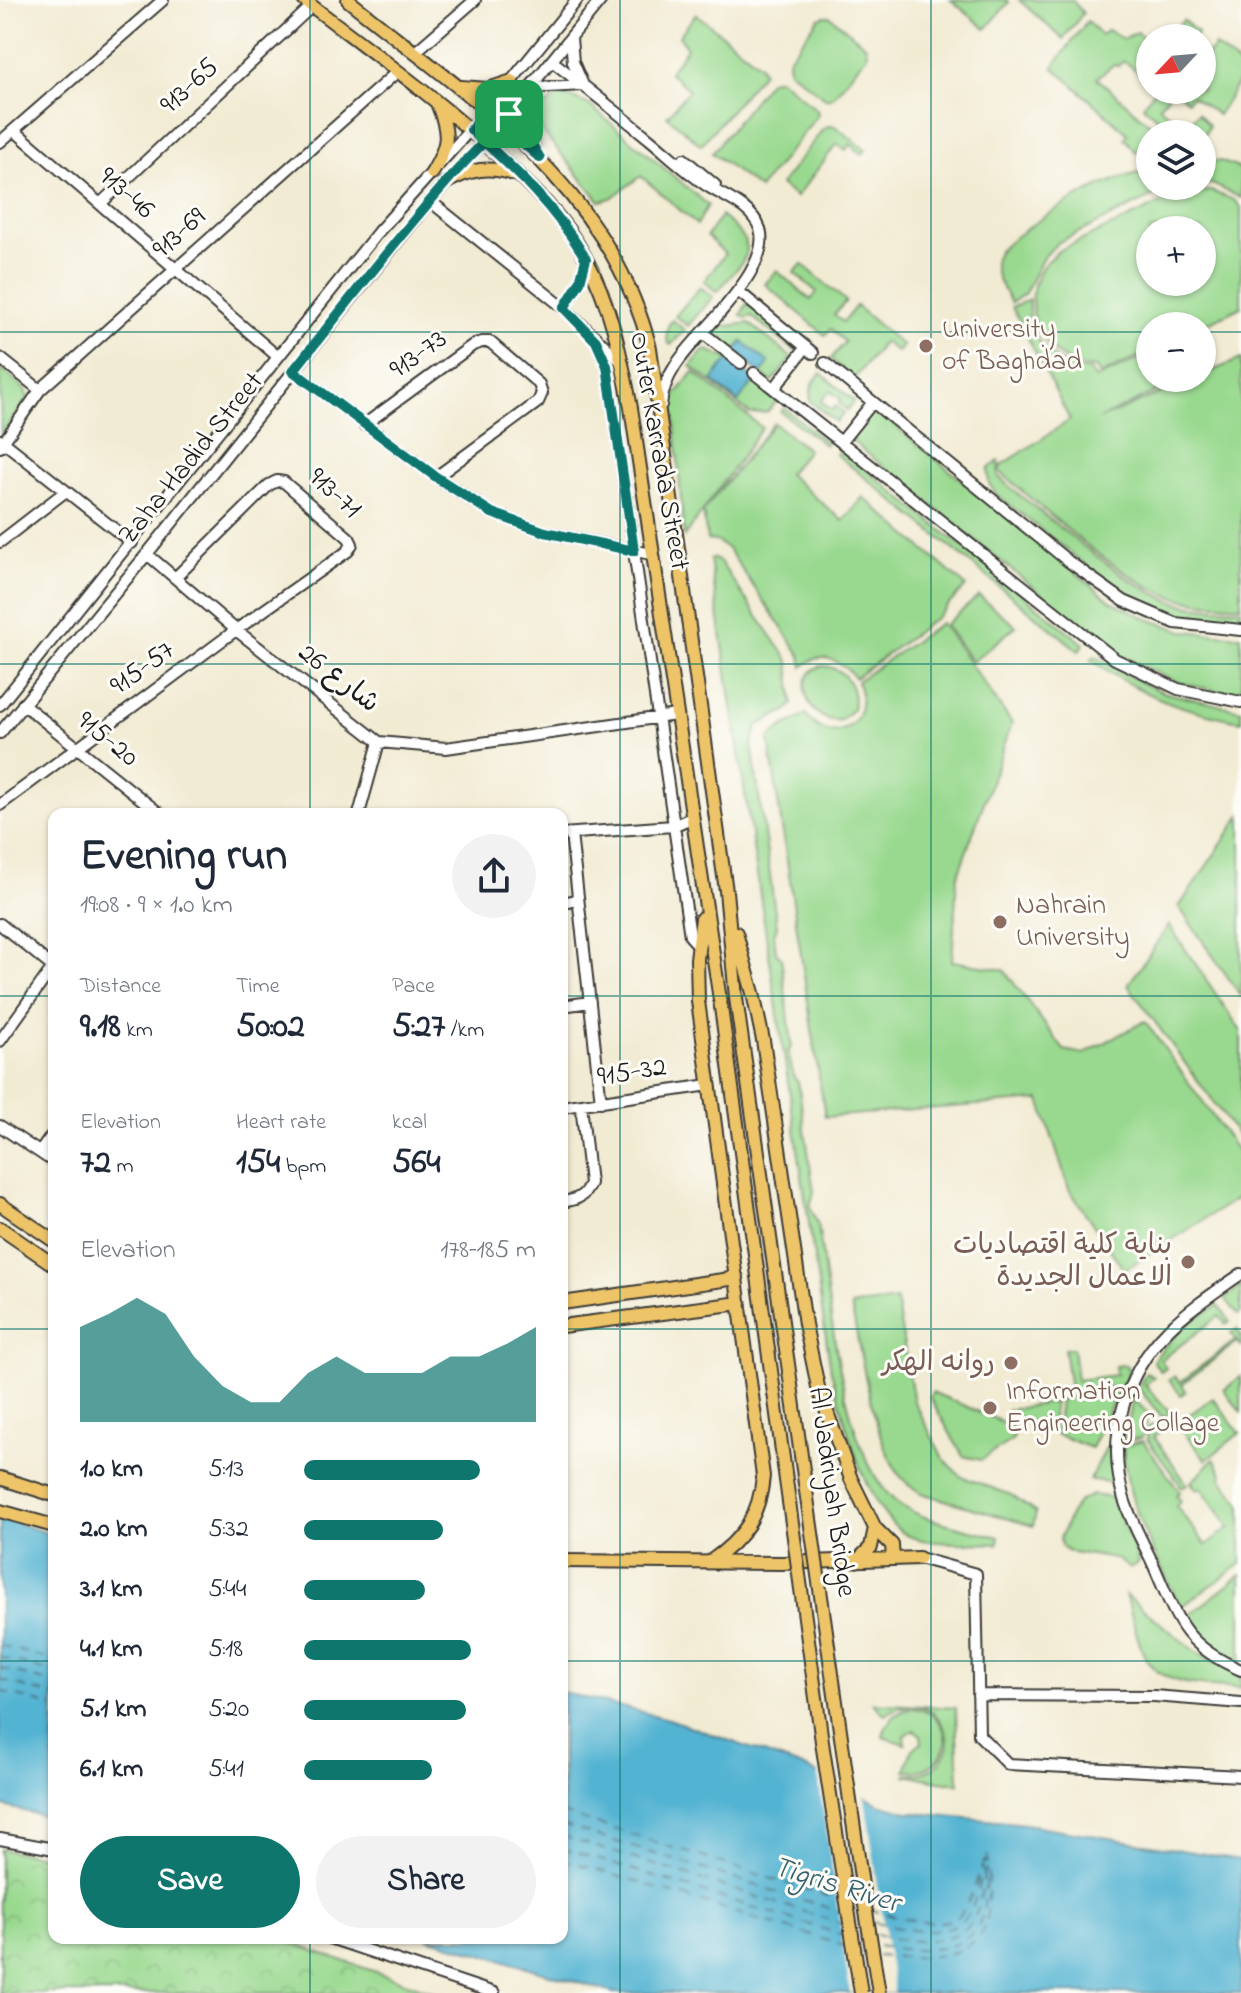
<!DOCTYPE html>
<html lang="en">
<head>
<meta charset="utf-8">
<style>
	body { margin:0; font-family:"Indie Flower","Playpen Sans Arabic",sans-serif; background:#f2f2f3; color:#1f2937; height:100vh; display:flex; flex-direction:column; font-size:30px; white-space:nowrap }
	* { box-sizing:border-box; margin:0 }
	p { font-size:26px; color:#747a83 }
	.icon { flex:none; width:44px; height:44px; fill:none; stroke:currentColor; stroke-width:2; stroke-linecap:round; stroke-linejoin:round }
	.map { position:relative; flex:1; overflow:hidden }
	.sheet { position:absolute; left:48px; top:808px; width:520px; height:1136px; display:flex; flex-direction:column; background:#fff; border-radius:16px; box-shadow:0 2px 6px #0004 }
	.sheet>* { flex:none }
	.needle { width:52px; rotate:244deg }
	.fabs { position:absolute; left:1136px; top:24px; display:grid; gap:16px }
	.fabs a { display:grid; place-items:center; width:80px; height:80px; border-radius:50%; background:#fff; box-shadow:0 2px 6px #0004; font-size:40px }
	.pin { position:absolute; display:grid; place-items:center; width:68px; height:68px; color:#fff; margin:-34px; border-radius:16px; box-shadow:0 4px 12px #0006 }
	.round { display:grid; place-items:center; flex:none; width:84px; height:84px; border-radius:42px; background:#f2f2f3 }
	.head { display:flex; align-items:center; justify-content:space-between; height:136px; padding:0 32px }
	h1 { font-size:44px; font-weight:800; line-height:60px }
	.figures { display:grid; grid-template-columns:repeat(3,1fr); gap:12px; height:136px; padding:8px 32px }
	.figures div { display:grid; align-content:center }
	.figures b { font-size:34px; font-weight:800 }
	.figures small { font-size:22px; font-weight:400 }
	.figures p { font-size:22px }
	.chart { height:224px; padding:16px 32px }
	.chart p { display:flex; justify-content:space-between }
	.chart svg { width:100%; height:144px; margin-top:8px; fill:#0f766e; opacity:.7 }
	.button { display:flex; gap:16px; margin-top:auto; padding:16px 32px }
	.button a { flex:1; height:92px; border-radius:48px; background:#0f766e; color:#fff; font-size:32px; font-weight:800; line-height:92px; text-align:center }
	.button a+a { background:#f2f2f3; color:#1f2937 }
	ul { padding:0 32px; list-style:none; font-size:26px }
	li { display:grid; grid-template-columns:128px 96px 1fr; align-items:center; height:60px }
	li i { height:20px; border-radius:10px; background:#0f766e }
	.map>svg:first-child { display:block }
	.green { fill:#99d98f; stroke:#5a7a56; stroke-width:2; fill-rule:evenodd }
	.park { fill:url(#park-crowns); stroke:#5a7a56; stroke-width:2 }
	.water { fill:#53b3d2; stroke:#386877; stroke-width:2 }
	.pier { fill:#f2ebd3 }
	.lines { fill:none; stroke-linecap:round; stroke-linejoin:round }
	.ferry { stroke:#35606e; stroke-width:2; stroke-dasharray:10 8; stroke-linecap:butt }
	.minor-casing { stroke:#3c3b37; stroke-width:14 }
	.major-casing { stroke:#3c3b37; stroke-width:16 }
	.minor { stroke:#fff; stroke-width:10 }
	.major { stroke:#eec469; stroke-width:12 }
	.major-bridge-casing { stroke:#3c3b37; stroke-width:16; stroke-linecap:butt }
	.major-bridge { stroke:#eec469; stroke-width:12 }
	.route-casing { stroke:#fff; stroke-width:16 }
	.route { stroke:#0f766e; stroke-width:10 }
	.grid { fill:none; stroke:#0f766e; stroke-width:2; stroke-opacity:0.55 }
	.education-dot { fill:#8d6e63; stroke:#fdfcf7; stroke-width:3 }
	.labels { text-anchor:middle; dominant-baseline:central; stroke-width:6; stroke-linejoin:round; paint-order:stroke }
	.street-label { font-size:28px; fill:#1c1c1c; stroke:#fdfcf7 }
	.education-label { font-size:28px; fill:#785e54; stroke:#fdfcf7; text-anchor:start }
	.water-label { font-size:30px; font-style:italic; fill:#35606e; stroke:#fdfcf7 }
</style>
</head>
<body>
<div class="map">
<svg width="1241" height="1993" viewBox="0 0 1241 1993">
	<defs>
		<pattern id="park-crowns" width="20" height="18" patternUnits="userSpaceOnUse" patternTransform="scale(2)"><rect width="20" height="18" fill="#99d98f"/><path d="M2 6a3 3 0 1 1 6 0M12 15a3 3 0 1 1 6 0" fill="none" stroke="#83ba7b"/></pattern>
	</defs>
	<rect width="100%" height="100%" fill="#fdfcf7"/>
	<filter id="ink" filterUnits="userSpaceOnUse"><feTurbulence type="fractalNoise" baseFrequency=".0125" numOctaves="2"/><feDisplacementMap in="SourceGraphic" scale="16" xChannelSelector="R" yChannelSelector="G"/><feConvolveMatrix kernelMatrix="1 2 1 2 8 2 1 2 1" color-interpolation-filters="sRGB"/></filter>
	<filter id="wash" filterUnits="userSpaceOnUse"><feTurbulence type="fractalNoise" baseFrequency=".006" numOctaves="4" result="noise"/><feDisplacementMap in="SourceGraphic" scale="32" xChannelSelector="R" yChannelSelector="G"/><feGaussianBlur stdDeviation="1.8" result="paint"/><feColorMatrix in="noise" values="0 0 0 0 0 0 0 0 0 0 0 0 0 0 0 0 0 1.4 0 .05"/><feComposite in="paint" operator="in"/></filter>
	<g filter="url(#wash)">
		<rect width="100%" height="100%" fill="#f2ebd3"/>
		<!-- green -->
		<path class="green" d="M951,0H1006L1009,2L986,29Z
			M1019,0H1072L1083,13L1063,39Z
			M696,14L759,64L763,72L701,145L667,116L689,90L669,72L687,48L679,36Z
			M824,16H830L866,46L867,55L833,97L826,99L789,70L788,59L819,18Z
			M1183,20L1198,33L1194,38H1168Z
			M1087,21L1101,35L1108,30L1123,39L1137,32L1150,44V81L1124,61L1118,66L1114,64L1097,78L1161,134H1150V148L1136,152L1125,138L1128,134L1053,67Z
			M1215,46L1241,67V78L1218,115L1192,96L1187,101L1174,90H1202V56L1205,58Z
			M775,79H780L817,110L818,115L759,189L712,153L770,80Z
			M1155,90H1173L1159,106L1185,128L1198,113L1209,125L1204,136L1177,134L1143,106Z
			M557,96L570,97L588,104L708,205L697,225L641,176L611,198L600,201L543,132L539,120L540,110Z
			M829,126H835L866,150L862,154L850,144L846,150L837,144L796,197L780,185L823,129Z
			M1220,161L1241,169V198L1212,184L1202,183V162Z
			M1150,171V186H1174L1057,243L1042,259L1025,293L1011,303C1001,285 989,271 998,251C1037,218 1100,178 1150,171Z
			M1211,191L1234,200L1241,207V307L1202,326H1150V351L1100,375L1096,368C1088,367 1079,367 1072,363C1037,346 1021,303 1041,269C1045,262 1053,256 1058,251L1185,192ZM1202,230V282H1150V230Z
			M721,216C764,250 747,256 717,292L704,281L725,254L707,236Z
			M802,264L846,301L834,315L843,322L856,306L903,346L897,352L884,342L854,379L831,359L845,342L831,329L825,335L765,284L777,271L811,300L817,292L794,273Z
			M700,287L713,297L688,326L675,316Z
			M1029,299C1025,335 1054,370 1090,370L1096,379L1150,354V378H1169L1171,384L1100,419L1196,378H1202V375L1241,359V606C1218,604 1190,603 1168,595C1113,574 1045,510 999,471L1001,466L1070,420L1012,307Z
			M747,303L799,348L796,352L751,316L746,318L741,315Z
			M672,320L685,330L671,345L668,343C666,334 666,327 672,320Z
			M749,323L792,358L772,382L761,374L742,342L734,352L713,335L723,324L727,326Z
			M707,350L729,359L738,402L755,380L778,400L767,412L750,414L691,366L702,352Z
			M0,368L25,389L28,398L1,435Z
			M694,372L762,428L684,537L673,398Z
			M821,373L854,401L847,410L839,403L841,399L830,391L821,401L832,410L836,406L844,413L836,422L810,401L812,384Z
			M784,408L827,442L825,445L781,412Z
			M874,409L1111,601L1148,619L1183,631L1241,636V696L1180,683L1117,655L848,438Z
			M774,423L808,450L788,474L843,521L863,497L966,586L937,617L855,678C842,661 820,649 803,667L801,656L728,549L716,541L707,540L703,511Z
			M840,449L1084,644L1079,651L836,454Z
			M999,461L998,476L1013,490C1056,523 1135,595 1186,605C1203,609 1223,608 1241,609V623L1176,617L1119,591L998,496L989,484L988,469Z
			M712,558L720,562L789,661L793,704L788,710L758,725L752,744L777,927L774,934L776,952L781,957L792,1045L788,1052L794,1078L798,1082L814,1192L810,1206L818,1225C829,1295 841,1456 896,1502C920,1521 970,1529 999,1537L998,1544C972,1542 943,1545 918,1539C867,1529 844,1415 831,1371L710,559Z
			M979,596L1016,626L972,662L945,625Z
			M941,623L1012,723L957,878L952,961L1004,970L1064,1050L1084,1054L1145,1021L1241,1156V1196L1124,1270L1069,1189L1040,1100L825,1117L769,740C775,728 795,723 806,714C827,750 876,726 857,681Z
			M1095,656L1142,683L1166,693L1241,710V721C1180,710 1143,696 1091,660Z
			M821,666C844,666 857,687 853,709L841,720C811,726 789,678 821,666Z
			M1241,815V996L1179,907Z
			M1169,925L1241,1031V1140L1128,985Z
			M1241,1286V1313L1238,1315L1225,1298Z
			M896,1300L914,1402L943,1458L960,1476L1011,1495L1036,1513L1033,1526L921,1493C912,1487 904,1482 898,1473C873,1436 861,1352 851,1306Z
			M1218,1305L1230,1321L1226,1324L1219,1316L1161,1360L1166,1368L1161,1372L1153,1361C1170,1338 1192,1318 1218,1305Z
			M1237,1329L1241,1335V1346L1237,1342L1182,1384L1186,1391L1181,1395L1169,1380L1175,1376L1180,1382L1236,1340L1231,1333Z
			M1073,1348L1077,1380L1116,1375L1115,1366L1126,1365L1129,1371L1122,1387L1070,1390L1064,1349Z
			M1146,1373L1154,1377L1145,1385L1170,1412L1163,1418L1138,1388Z
			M1241,1376V1412L1224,1390Z
			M1119,1390L1091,1448L1056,1434L1060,1399Z
			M932,1392L1014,1427L1013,1439L981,1460L963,1456L930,1398Z
			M1213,1398L1240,1433L1206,1460L1177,1423Z
			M1133,1399L1148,1413L1143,1437L1124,1442Z
			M1054,1402L1052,1431L1009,1414L1008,1410Z
			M1156,1424L1160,1431L1154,1437L1187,1484L1182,1487L1147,1439L1149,1427Z
			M1143,1441L1180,1492L1176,1495L1181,1501L1176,1506L1206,1545L1230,1527L1201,1488L1197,1490L1191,1482L1214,1459L1223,1475L1221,1478L1241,1503V1564L1181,1607C1155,1555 1126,1506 1123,1446Z
			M1107,1446L1111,1447L1112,1482L1090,1480Z
			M1092,1495L1113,1498L1137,1557L1138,1563L1129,1568L1116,1559L1066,1551L1061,1546L1060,1538L1069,1517L1078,1502Z
			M1241,1575V1661C1219,1650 1199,1639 1184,1619Z
			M1126,1595L1192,1649L1241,1677V1688C1210,1685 1160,1689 1144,1655C1136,1637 1132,1614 1126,1595Z
			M873,1703L956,1708L959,1784L905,1775C981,1774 943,1676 885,1715Z
			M914,1708C961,1716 953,1775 905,1771L912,1749L922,1743L921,1735L914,1730L904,1736L905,1744L883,1737C886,1720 896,1711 914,1708Z"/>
		<!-- park -->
		<path class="park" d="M0,1849L54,1858V1938H277L437,1993H0Z"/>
		<!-- water -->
		<path class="water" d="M743,342L769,363L761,374L734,352Z
			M729,359L755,380L738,402L712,380Z
			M0,1518L54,1535V1819L0,1805Z
			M562,1692L669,1719L803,1767L879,1804L907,1812L1026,1824L1241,1860V1993H614L427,1938H562Z"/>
		<!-- pier -->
		<path class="pier" d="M817,1769L864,1792L894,1993H850Z"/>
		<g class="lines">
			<!-- ferry -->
			<path class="ferry" d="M0,1645L54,1661
				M0,1657L54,1673
				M0,1668L54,1684
				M0,1680L54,1696
				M0,1691L54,1707
				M562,1813L840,1900
				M562,1825L845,1913
				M562,1836L847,1925
				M562,1848L846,1936
				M562,1859L848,1947
				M869,1909C890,1916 935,1929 956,1918C969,1910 980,1870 986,1856
				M874,1922C899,1930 955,1940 970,1911C977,1899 979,1881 983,1868
				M876,1934C904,1943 959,1948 975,1916C982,1901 983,1877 986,1860
				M878,1946C910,1951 967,1957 981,1919C986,1904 985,1884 986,1868
				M877,1956C910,1957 976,1965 986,1920C990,1899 987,1873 988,1851"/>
		</g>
	</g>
	<g filter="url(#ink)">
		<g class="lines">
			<!-- minor casing -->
			<g class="minor-casing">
				<path id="minor" d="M414,53L475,0
					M552,61C586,87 619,114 652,141C671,157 689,174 709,187C727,198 753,208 760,229C769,257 735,295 719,314C696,342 664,367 661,405
					M530,88L583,85L573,62L571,38
					M15,131L277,356
					M0,142L163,0
					M684,159L715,185
					M430,201L564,308L622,362
					M100,204L312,6
					M738,291L813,353
					M564,308L580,282L586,259
					M703,333L741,363
					M596,341L607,366L690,936L699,946
					M0,358L40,390
					M825,363L1068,561L1124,601L1175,623L1241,630
					M293,371L436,477L492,513L545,532L651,554
					M754,373L1115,659L1178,689L1241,702
					M774,389L806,347
					M364,425L473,345L482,342H490L539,384L542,393L538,402L436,477
					M1,440L132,543
					M841,442L873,402
					M0,447L40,390L398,71
					M0,542L66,491
					M147,554L236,630L379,742L446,748L676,715
					M23,704L160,814
					M0,705L378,232L487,111L577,0
					M0,733L147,554L430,201L501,123L601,0
					M0,805L236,630L348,551L352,544L349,538L284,482L277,481L269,485L176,577
					M359,814L379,742
					M562,834L673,826L691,818
					M571,834L601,1102
					M562,903L578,900
					M0,924L54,968
					M562,1006L590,1002
					M0,1041L53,967
					M562,1107L709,1085
					M0,1126L54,1162
					M40,1152L54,1132
					M562,1202C576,1200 585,1197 590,1183L581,1105
					M1241,1274C1217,1291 1190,1308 1168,1330C1124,1374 1106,1438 1124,1499C1131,1522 1144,1544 1154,1566C1177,1619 1183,1645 1241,1670
					M919,1558L976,1574L979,1735L1008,1764L1241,1776
					M978,1695L1154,1696L1241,1703
					M0,1839L54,1849
					M330,1938L494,1993"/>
			</g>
			<!-- major casing -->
			<g class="major-casing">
				<path id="major" d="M304,0C372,52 441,101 503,160C535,190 565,219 585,257C611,304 621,356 631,408L720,1000
					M348,0C472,100 608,184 650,348L726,891L736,998
					M461,87L488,89L512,81
					M526,93L524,120L534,149
					M432,173C449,144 450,134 437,103
					M445,183C470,169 489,165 517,175
					M702,918L697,959L698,1001L763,1476C760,1515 743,1539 711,1561
					M736,933L753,993L763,1040L805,1324L818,1387L851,1479L875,1528L892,1545L893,1559
					M0,1204L54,1241
					M0,1228L54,1265
					M562,1303L737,1278
					M562,1326L740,1303
					M0,1478L54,1495
					M0,1511L54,1526
					M562,1561L782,1563L919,1558
					M857,1561L871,1547L875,1528"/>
			</g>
			<!-- minor -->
			<use href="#minor" class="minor"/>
			<!-- major -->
			<use href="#major" class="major"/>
			<!-- major-bridge casing -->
			<g class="major-bridge-casing">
				<path id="major-bridge" d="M736,998L864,1899L879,1993
					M720,1000L823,1749L861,1993"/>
			</g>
			<!-- major-bridge -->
			<use href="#major-bridge" class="major-bridge"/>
		</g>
	</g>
	<g class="lines" filter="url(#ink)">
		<!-- route casing -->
		<g class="route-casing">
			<path id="route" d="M509,114C489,139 464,161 443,186C391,245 343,309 293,371L436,477L492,513L545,532L634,551L607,366L596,341L564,308L580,282L586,259C556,208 515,169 471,130L487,111L540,158C526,137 522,118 526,93L509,114"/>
		</g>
		<!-- route -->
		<use href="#route" class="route"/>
	</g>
	<!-- grid -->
	<path class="grid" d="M310,0V814M620,0V1993M931,0V1993M0,332H1150M1202,332H1241M0,664H1241M0,996H54M562,996H1241M0,1329H54M562,1329H1241M0,1661H54M562,1661H1241M310,1938V1993"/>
	<!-- markers -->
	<g class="education-dot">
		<circle cx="926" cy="346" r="8"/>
		<circle cx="1000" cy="922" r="8"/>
		<circle cx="1188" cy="1262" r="8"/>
		<circle cx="1011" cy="1363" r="8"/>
		<circle cx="990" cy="1408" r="8"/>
	</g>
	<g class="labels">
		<!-- street labels -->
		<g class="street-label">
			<text transform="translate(190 87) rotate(-43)">913-65</text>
			<text transform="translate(126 194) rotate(41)">913-46</text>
			<text transform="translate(180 234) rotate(-42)">913-69</text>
			<text transform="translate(419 355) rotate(-36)">913-73</text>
			<text transform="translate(658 451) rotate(80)">Outer Karrada Street</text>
			<text transform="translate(192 459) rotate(-51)">Zaha Hadid Street</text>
			<text transform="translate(334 494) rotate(42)">913-71</text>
			<text transform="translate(143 669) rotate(-36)">915-57</text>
			<text transform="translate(338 679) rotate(38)">شارع 26</text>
			<text transform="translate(107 740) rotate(39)">915-20</text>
			<text transform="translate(632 1073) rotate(-9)">915-32</text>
			<text transform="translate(831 1492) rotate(82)">Al Jadriyah Bridge</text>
		</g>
		<!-- education labels -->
		<g class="education-label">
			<text x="942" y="330">University<tspan x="942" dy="32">of Baghdad</tspan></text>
			<text x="1016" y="906">Nahrain<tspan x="1016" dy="32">University</tspan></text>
			<text x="1172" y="1246" text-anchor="end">بناية كلية اقتصاديات<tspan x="1172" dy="32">الاعمال الجديدة</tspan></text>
			<text x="995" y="1363" text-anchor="end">روانه الهكر</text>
			<text x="1006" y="1392">Information<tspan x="1006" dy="32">Engineering Collage</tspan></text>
		</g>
		<!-- water labels -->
		<g class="water-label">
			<text transform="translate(836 1886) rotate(17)">Tigris River</text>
		</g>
	</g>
</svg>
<div class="fabs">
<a><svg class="needle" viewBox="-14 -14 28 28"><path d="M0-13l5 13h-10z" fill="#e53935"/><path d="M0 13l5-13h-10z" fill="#747a83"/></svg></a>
<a><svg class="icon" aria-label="layers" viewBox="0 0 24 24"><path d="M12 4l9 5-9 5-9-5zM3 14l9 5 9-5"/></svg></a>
<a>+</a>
<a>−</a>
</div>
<div class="pin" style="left:509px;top:114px;background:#1e9e55"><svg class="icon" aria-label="arrive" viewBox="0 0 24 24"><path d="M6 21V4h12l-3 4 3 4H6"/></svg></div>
<section class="sheet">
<div class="head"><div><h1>Evening run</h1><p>19:08 · 9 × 1.0 km</p></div><a class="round"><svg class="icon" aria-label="share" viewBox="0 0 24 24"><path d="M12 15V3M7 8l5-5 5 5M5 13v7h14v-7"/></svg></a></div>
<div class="figures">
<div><p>Distance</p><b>9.18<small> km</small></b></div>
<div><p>Time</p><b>50:02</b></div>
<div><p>Pace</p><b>5:27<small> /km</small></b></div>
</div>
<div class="figures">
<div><p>Elevation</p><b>72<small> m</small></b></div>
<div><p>Heart rate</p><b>154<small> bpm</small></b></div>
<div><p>kcal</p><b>564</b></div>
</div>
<div class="chart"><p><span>Elevation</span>178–185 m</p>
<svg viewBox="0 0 160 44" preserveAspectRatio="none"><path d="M0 44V15L10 11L20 6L30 11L40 24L50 33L60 38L70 38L80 29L90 24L100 29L110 29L120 29L130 24L140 24L150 20L160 15V44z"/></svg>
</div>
<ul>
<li><b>1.0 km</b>5:13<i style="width:76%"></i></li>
<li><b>2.0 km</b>5:32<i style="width:60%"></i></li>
<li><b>3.1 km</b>5:44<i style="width:52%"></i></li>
<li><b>4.1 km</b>5:18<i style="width:72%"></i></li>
<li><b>5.1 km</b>5:20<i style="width:70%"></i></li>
<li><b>6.1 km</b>5:41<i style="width:55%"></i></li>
</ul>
<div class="button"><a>Save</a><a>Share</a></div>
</section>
</div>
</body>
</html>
